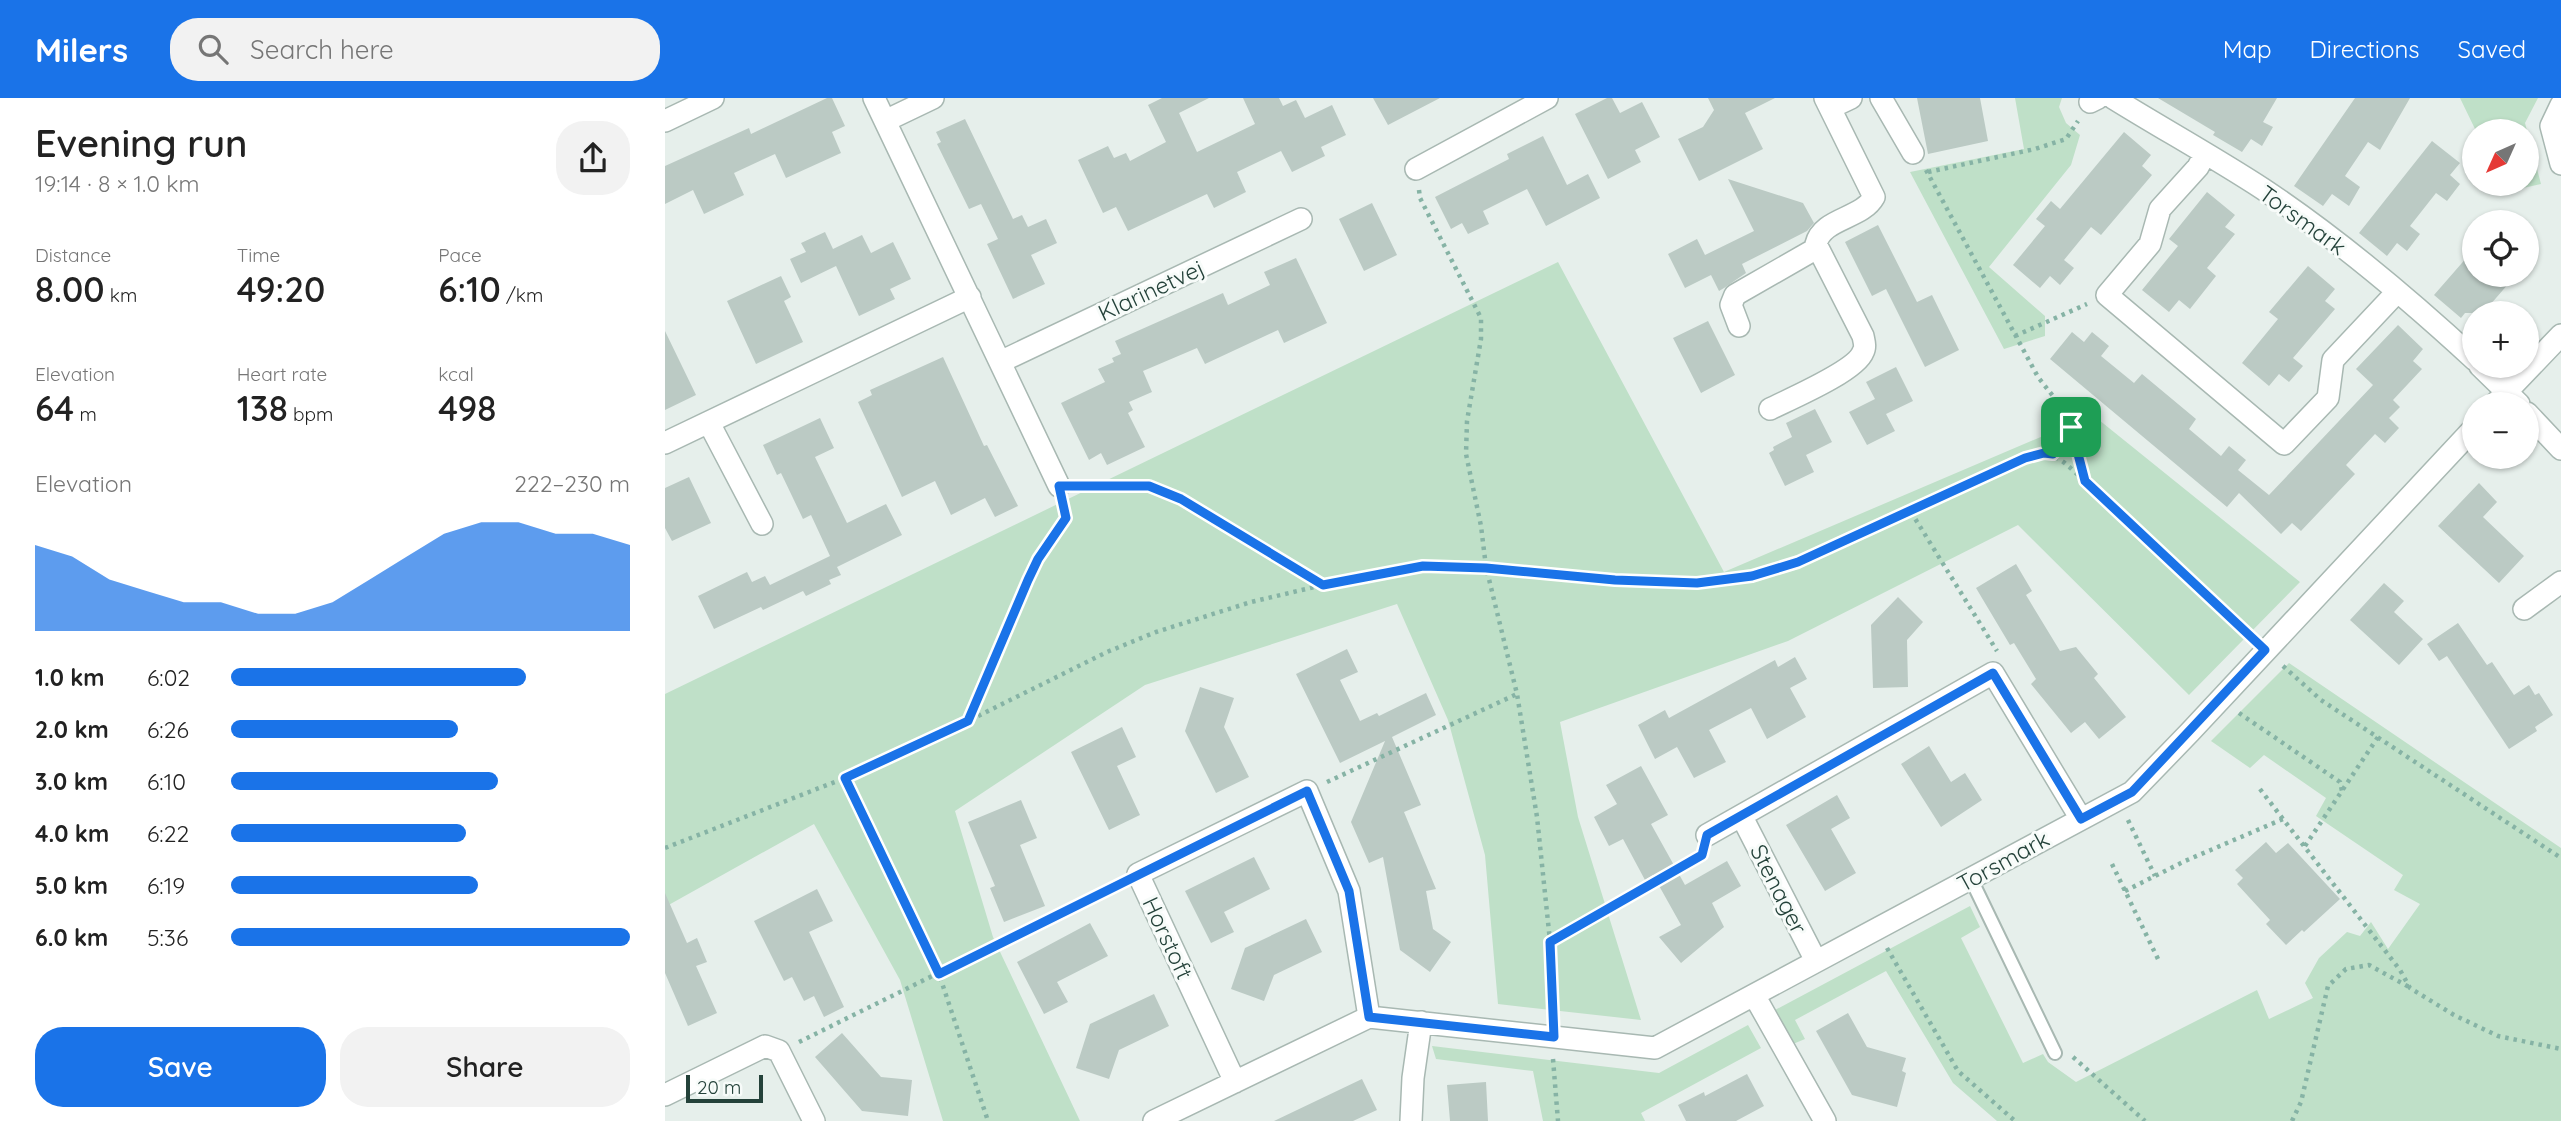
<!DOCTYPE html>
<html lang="en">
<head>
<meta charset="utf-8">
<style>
	body { margin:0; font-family:Quicksand,sans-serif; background:#f2f2f2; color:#222; height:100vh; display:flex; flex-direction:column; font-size:26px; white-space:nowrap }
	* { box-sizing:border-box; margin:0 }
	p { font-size:23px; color:#767676 }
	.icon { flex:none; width:38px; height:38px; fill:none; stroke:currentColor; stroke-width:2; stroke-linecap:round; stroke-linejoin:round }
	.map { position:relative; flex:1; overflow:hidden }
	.side { display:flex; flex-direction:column; background:#fff; width:665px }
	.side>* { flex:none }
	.needle { width:46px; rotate:225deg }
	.buttons { position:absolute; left:1797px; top:21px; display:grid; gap:14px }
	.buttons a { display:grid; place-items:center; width:77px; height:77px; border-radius:50%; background:#fff; box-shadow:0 2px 5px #0004; font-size:35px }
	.scale { position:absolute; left:21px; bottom:18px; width:77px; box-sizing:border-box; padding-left:7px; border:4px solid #24423a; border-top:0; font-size:19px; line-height:24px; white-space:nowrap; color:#24423a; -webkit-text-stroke:5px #f7fbf9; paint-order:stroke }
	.pin { position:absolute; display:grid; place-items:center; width:60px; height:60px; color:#fff; margin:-30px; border-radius:14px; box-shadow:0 4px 10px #0006 }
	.round { display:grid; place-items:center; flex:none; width:74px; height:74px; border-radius:28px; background:#f2f2f2 }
	.overview { display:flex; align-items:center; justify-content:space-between; height:119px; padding:0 35px }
	h1 { font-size:38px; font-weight:600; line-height:52px }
	.figures { display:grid; grid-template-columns:repeat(3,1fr); gap:10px; height:119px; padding:7px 35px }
	.figures div { display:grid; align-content:center }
	.figures b { font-size:35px; font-weight:600 }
	.figures small { font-size:19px; font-weight:400 }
	.figures p { font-size:19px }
	.chart { height:196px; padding:14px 35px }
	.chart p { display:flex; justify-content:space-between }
	.chart svg { width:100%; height:126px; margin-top:7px; fill:#1a73e8; opacity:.7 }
	.action { display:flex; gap:14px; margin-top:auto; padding:14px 35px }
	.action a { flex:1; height:80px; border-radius:28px; background:#1a73e8; color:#fff; font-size:28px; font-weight:600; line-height:80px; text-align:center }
	.action a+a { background:#f2f2f2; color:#222 }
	ul { padding:0 35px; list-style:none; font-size:23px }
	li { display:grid; grid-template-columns:112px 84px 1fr; align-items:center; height:52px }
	li i { height:18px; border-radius:9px; background:#1a73e8 }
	header { display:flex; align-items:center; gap:42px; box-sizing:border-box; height:98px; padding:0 35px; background:#1a73e8; color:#fff }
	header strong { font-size:33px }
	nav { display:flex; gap:38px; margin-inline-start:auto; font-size:24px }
	.search { width:490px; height:63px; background:#f2f2f2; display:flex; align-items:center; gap:18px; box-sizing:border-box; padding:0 24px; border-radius:28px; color:#767676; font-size:26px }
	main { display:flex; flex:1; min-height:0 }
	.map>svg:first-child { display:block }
	.green { fill:#bfe0c8 }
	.building { fill:#bbcac4 }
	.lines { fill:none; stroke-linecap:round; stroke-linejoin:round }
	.service-casing { stroke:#a8b8b2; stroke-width:16 }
	.minor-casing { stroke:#a8b8b2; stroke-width:24 }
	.path { stroke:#86b3a5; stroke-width:4.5; stroke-dasharray:3.5 5; stroke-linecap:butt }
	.service { stroke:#fff; stroke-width:12 }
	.minor { stroke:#fff; stroke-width:21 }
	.route-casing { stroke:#fff; stroke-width:14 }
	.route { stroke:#1a73e8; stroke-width:9 }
	.labels { text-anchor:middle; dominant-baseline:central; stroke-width:6; stroke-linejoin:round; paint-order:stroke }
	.street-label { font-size:23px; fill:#24423a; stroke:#f7fbf9 }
</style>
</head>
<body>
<header>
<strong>Milers</strong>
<div class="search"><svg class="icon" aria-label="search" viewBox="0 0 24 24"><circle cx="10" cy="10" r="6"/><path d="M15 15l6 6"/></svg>Search here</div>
<nav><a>Map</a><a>Directions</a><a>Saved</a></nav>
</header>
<main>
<section class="side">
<div class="overview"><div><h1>Evening run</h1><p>19:14 · 8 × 1.0 km</p></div><a class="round"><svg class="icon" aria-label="share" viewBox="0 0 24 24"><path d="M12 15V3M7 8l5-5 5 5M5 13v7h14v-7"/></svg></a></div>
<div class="figures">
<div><p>Distance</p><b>8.00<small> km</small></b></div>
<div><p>Time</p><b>49:20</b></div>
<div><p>Pace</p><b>6:10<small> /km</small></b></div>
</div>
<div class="figures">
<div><p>Elevation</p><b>64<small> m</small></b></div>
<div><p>Heart rate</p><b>138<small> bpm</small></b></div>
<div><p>kcal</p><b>498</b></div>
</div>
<div class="chart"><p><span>Elevation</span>222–230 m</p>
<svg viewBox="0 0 160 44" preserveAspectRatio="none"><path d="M0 44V14L10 18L20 26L30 30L40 34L50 34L60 38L70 38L80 34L90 26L100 18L110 10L120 6L130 6L140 10L150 10L160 14V44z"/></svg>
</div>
<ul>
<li><b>1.0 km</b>6:02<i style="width:74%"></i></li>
<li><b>2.0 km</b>6:26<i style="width:57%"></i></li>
<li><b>3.0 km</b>6:10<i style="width:67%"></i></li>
<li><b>4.0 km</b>6:22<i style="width:59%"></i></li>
<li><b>5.0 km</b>6:19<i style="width:62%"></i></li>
<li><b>6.0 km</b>5:36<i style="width:100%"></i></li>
</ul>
<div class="action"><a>Save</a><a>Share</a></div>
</section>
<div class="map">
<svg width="1896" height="1023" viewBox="0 0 1896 1023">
	<rect width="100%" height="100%" fill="#e6efeb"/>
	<!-- green -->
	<path class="green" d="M1350,0H1397L1394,9L1401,25L1415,37L1406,67L1324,169L1380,218V238L1339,251L1245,74L1359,51Z
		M1795,0H1873L1860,25L1876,86L1849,92L1842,86H1862V33H1811Z
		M893,164L1059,474L1392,332L1408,301L1635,484L1524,597L1353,427L1123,543L895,624L913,719L976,922L833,906L820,757L783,622L732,506L480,587L290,713L328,839L415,1023H278L235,882L149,726L0,809V596Z
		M1624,565L1896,750V1023H1332L1288,985L1221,873L1130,922L1140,941L1128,946L1110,912L1305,808L1315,829L1296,840L1358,965L1378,956L1383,964L1411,984L1592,892L1604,921L1648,900L1640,885L1654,860L1682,834L1695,838L1706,824L1723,851L1755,806L1729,792L1738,777L1651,718L1661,700L1599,657L1585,670L1546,643Z
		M1083,927L1096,950L976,1015L980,1023H878L868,973L771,961L767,948L994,975Z"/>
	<!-- building -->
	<path class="building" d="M162,0H167L180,28L167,34L176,55L121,80L110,56L69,75L79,97L39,116L28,92L0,106V68L84,30L86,36Z
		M497,0H544L514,15L532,54L590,26L578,0H614L618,8L631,2L640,20L667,7L681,37L656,49L660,58L627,74L616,53L572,74L581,94L549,110L542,96L463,133L451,109L438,115L413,62L443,48L449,60L461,55L465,63L501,44L483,7Z
		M708,0H775L723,27Z
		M942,0H947L955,15L977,4L995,39L970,52L976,64L943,81L910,16Z
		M1043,0H1110L1080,15L1098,51L1034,83L1013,41L1038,29L1049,12Z
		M1252,0H1315L1323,43L1263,56Z
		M1493,0H1612L1598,24L1608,29L1597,48L1586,41L1577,54L1548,37L1550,34Z
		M1690,0H1745L1715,52L1703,44L1680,78L1695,89L1684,108L1667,96L1658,108L1629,88Z
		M300,21L348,121L357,117L363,129L381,121L392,145L366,157L380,186L348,201L322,146L333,141L316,106L304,111L272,46L276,44L271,34Z
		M1459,34L1486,57L1477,68L1487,77L1436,137L1426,129L1399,162L1409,170L1395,187L1385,178L1375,190L1348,167L1380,128L1371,121L1386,103L1395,111Z
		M878,38L902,87L923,76L935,100L881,128L862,91L818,113L824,126L803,136L797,125L786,131L770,99L844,61L842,56Z
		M1767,43L1795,65L1785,77L1795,86L1782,103L1771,95L1745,128L1755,136L1742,153L1732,145L1722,158L1694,135Z
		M1063,81L1138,105L1149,125L1142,133L1077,166L1081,175L1059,190L1054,193L1046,177L1020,190L1003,156L1032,141L1040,157L1089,133Z
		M1542,94L1570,117L1560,129L1570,136L1542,170L1551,178L1525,211L1514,202L1504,214L1477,192L1513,148L1504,141Z
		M707,105L732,157L699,173L674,121Z
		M1213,127L1252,204L1267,197L1294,252L1260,269L1221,191L1207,198L1180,144Z
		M160,134L168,151L197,137L206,155L228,144L246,181L225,191L230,201L194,218L171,168L136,185L125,161L141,154L136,145Z
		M1810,150V177H1851L1818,215H1800L1796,220L1769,197Z
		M631,160L662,225L619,245L613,232L540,266L532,250L478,273L487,294L464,304L468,312L463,315L480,349L442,367L436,355L424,362L396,305L440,284L433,271L449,264L447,260L456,256L450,243L558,195L563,207L605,187L599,174Z
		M1643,168L1670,191L1660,203L1670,211L1628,260L1638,268L1624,284L1614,276L1604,288L1577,265L1613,221L1604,214Z
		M116,178L126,199L119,203L138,244L91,266L62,203Z
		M1043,223L1070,277L1036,295L1008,240Z
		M1733,227L1758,251L1748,263L1757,271L1728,302L1735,309L1724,320L1734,330L1720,345L1710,336L1681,367L1690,376L1636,433L1627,425L1616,436L1574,395L1562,409L1385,261L1407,234L1419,244L1427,234L1444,248L1436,258L1469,285L1477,276L1531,321L1524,331L1556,358L1564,348L1581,362L1573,372L1604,397L1708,287L1691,271Z
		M0,233L31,297L0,312Z
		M278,259L319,348L322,347L353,408L330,419L320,400L286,417L270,383L237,399L193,304L207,297L205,292Z
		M1231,269L1248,303L1221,316L1230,333L1202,347L1184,314L1210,301L1201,284Z
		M1150,311L1167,344L1141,357L1149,374L1120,388L1104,355L1109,352L1108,349L1127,339L1121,325Z
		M155,320L169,350L150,359L182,425L221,406L237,437L172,469L176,477L164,482L166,486L141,498L138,493L98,512L96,509L49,531L33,498L82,474L87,484L100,478L105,487L165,458L146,417L138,421L116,375L112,377L98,347Z
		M24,379L46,425L7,443L0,430V390Z
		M1814,385L1832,404L1818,419L1859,458L1834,485L1773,428Z
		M1351,466L1367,493L1361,497L1395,553L1411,549L1433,576L1429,580L1461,619L1434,641L1420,624L1406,635L1366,586L1371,581L1349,545L1345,547L1311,490Z
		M1719,485L1739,503L1729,514L1758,541L1734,567L1685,522Z
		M1233,499L1258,524L1242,542L1243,589L1208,590L1206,527Z
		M1793,525L1822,567L1827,564L1849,597L1864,587L1870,597L1874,595L1888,617L1870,629L1872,633L1844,651L1782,558L1774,563L1762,546Z
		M682,551L693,574L675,582L695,623L712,615L714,618L761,595L771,617L727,639L756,707L739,714L771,791L761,793L768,831L786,844L765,874L735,852L718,759L704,765L686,724L720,643L675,665L631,576Z
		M1130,559L1142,581L1125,590L1141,619L1102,641L1086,610L1044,632L1061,664L1029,680L1012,649L990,661L973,627L1000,612L1004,620L1110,562L1113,569Z
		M535,589L569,600L559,629L584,679L551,695L520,633Z
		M457,629L471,659L452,668L475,717L444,732L406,654Z
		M1264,648L1286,684L1300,675L1317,702L1276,729L1236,666Z
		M976,668L1003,717L986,726L1020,787L1062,763L1076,788L1047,805L1059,829L1016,865L994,839L1016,827L988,777L980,782L958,741L944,748L929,719L952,706L941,687Z
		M1172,697L1185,720L1166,731L1191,775L1160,793L1121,727Z
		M356,702L372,740L355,747L380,808L339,824L325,790L330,788L303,724Z
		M1601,744L1611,755L1623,745L1675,801L1639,834L1637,832L1621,847L1601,826L1605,822L1572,786L1578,780L1570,772Z
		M589,759L605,791L559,814L569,834L546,845L520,793Z
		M152,791L168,823L144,834L179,909L159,919L149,898L139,903L127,879L119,883L89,823Z
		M0,795L22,845L32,840L42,864L31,868L52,915L23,928L0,875Z
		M641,821L657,854L609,877L599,903L566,891L580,850Z
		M425,825L443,858L392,884L403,904L379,916L352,864Z
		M489,896L504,928L454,952L444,981L411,970L425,926Z
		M1183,915L1202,949L1241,960L1237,973L1241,975L1232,1009L1187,997L1151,933Z
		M177,935L216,979L247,982L243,1018L197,1013L150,959Z
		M1082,976L1099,1008L1071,1023H1021L1013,1007L1039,994L1040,998Z
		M697,981L712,1012L688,1023H609Z
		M821,984L823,1023H785L782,987Z"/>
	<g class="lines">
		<!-- service casing -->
		<g class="service-casing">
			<path id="service" d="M1306,781L1390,955"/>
		</g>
		<!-- minor casing -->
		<g class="minor-casing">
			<path id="minor" d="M209,0L394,388
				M1216,0L1248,55
				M1448,0C1498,31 1549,59 1598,91C1673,141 1744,201 1810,262
				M1425,4L1433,0
				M1896,7L1886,28L1896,66
				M1165,10L1186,0
				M0,23L48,0
				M220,23L268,0
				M1540,56L1533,69L1495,111L1485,146L1442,197L1619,346L1663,300L1668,262L1732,194
				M751,71L882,0
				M1074,228L1066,207L1070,197L1152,150
				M335,264L636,121
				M1815,268L1854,306
				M1830,306L1896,237
				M1105,311C1125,301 1191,273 1198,254C1201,249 1199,243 1198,238L1151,146C1157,120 1197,121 1209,99L1160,0
				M1862,315L1896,351
				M44,325L97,426
				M0,345L305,199
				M1859,511L1896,484
				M1077,719L1151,863
				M1042,737L1328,575L1416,721
				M1089,897L1160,1023
				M570,984L473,776L642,693L684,793L704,919
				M0,997L100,948L114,953L149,1023
				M489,1023L704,919L990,950L1467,694L1525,634L1810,329
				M746,1023L748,980L756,924"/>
		</g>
		<!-- path -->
		<path class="path" d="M1261,72L1373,279L1402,316L1420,383L1586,538
			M1263,74L1370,51L1401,41L1413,23
			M754,92L755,100L816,220V241L802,323L801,356L816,428L821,469L852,596L872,719L885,843L888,917
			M1350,238L1422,206
			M1388,356L1406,330
			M416,388L476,387L516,401L657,486
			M1246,414L1332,553
			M1618,568L1656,602L1896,760
			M1574,615L1675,684L1677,693
			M303,622L363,483L373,461L399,425L400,409
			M180,680L274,876L323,1023
			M662,684L852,596
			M1595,691L1618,721
			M1463,722L1490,778
			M1640,748L1713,639
			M0,750L180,680L303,623L442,554L491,534L586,504L658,487L758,469H821L950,482L1032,485L1087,478L1133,464L1360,360C1394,352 1396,363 1420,383
			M1447,766L1493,861
			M1460,793L1520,763L1618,721L1735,872L1745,890L1789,917L1833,938L1896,951
			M885,843L1036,758
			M1222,850L1293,973L1350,1023
			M134,944L453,786
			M1408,959L1480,1023
			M888,961L893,1023
			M1627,1023L1636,1004L1663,888L1681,871L1704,867L1744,889"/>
		<!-- service -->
		<use href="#service" class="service"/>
		<!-- minor -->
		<use href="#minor" class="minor"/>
	</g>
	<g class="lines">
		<!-- route casing -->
		<g class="route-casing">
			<path id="route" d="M1406,329L1420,383L1600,552L1467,694L1416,721L1328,575L1042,737L1037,757L885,844L889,939L704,919L684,793L642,693L274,876L180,680L303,623L363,482L373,461L401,420L394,388H484L516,401L658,487L758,468L821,470L950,482L1032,485L1087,478L1133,464L1360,360L1379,355L1388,356Z"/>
		</g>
		<!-- route -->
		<use href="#route" class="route"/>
	</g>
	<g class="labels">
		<!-- street labels -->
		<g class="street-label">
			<text transform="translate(1638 122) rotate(36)">Torsmark</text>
			<text transform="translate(486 192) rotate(-25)">Klarinetvej</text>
			<text transform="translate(1338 763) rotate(-29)">Torsmark</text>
			<text transform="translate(1114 791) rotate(63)">Stenager</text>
			<text transform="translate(503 840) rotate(65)">Horstoft</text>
		</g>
	</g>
</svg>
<div class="buttons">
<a><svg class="needle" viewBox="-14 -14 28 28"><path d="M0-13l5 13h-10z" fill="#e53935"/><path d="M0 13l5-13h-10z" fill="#767676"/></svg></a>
<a><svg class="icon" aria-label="locate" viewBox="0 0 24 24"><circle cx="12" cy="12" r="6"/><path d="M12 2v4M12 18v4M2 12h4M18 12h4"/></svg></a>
<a>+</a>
<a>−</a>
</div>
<div class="scale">20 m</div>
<div class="pin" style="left:1406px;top:329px;background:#1e9e55"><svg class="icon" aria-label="arrive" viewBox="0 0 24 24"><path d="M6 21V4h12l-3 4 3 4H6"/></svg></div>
</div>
</main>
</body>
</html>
